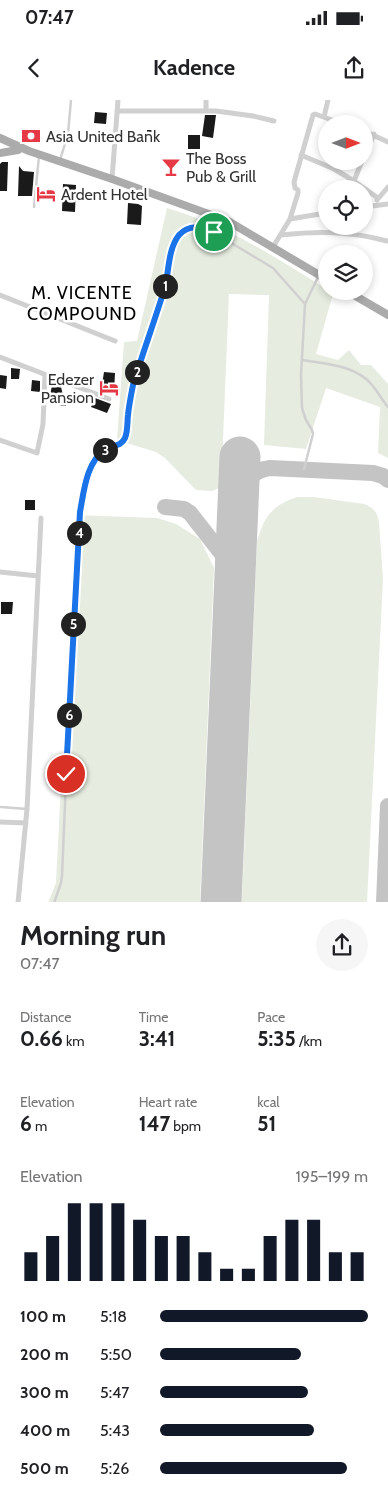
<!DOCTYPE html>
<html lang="en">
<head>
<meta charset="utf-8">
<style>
	body { margin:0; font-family:Cabin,sans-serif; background:#f6f6f6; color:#202124; height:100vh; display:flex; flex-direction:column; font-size:19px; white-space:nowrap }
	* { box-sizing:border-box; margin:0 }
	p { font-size:16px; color:#757577 }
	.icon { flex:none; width:28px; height:28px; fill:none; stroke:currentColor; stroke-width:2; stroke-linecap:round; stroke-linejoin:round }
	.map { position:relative; height:802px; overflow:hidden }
	.panel { display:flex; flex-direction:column; background:#fff; flex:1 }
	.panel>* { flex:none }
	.needle { width:32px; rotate:90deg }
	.buttons { position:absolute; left:318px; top:15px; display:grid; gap:10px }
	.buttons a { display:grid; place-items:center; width:55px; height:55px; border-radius:50%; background:#fff; box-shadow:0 2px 8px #0003; font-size:25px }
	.pin { position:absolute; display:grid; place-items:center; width:42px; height:42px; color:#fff; margin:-21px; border:2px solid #fff; border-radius:50%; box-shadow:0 1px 5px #0007 }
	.km { position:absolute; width:25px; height:25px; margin:-12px; border-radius:50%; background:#222; color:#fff; font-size:14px; line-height:25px; text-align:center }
	.round { display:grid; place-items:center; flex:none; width:52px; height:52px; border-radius:26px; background:#f6f6f6 }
	.headline { display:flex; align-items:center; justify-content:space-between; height:85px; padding:0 20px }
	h1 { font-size:28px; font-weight:800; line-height:38px }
	.stats { display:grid; grid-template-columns:repeat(3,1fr); gap:8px; height:85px; padding:5px 20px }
	.stats div { display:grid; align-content:center }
	.stats b { font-size:21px; font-weight:800 }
	.stats small { font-size:14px; font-weight:400 }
	.stats p { font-size:14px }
	.chart { height:140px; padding:10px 20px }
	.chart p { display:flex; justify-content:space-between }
	.chart svg { width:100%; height:90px; margin-top:5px; stroke:#111827; stroke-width:6 }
	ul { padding:0 20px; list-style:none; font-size:16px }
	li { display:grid; grid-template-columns:80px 60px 1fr; align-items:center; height:38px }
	li i { height:12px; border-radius:6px; background:#111827 }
	.status { display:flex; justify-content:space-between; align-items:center; height:35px; padding:0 25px; background:#fff; direction:ltr }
	.status svg { height:14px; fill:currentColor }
	header { display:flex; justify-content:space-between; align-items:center; height:65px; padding:0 20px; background:#fff; font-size:22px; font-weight:800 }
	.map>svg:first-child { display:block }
	.green { fill:#e6ecdf }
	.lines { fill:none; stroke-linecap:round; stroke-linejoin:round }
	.taxiway { stroke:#c4c4c4; stroke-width:16 }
	.runway { stroke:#c4c4c4; stroke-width:41 }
	.building { fill:#1a1a1a }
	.service { stroke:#d0d0d0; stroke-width:2.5 }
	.minor { stroke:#d0d0d0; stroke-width:5 }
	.primary { stroke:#ababab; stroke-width:8 }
	.route-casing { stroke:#fff; stroke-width:10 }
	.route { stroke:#1a73e8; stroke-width:6 }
	.labels { text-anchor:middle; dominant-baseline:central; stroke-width:5; stroke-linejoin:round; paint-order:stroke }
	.poi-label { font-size:16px; fill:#333; stroke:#fff; text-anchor:start }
	.neighbourhood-label { font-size:18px; letter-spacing:1px; fill:#000; stroke:#fff }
</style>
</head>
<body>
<div class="status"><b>07:47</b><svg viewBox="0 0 49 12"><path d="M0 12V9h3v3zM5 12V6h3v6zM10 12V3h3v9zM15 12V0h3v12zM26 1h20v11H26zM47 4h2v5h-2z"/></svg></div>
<header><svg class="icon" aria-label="back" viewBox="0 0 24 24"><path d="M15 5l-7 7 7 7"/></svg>Kadence<svg class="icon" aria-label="share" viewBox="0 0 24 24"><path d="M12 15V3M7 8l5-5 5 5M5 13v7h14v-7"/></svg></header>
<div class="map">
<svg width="388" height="803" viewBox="0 0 388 803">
	<rect width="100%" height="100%" fill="#fff"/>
	<!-- green -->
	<path class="green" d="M167,108C180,112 192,116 204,121C247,139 287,164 326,189V191H330L333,194L316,254L338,260L349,250L361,265H371L388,284V358L378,353L380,307L326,288L306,349L264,345L269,195L229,194L221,387L212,391L196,390L165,358L156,352L117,340L124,242L137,241Z
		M297,397H314L364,404C374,408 377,412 379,422L383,479L367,802H242L257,442C264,417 271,406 297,397Z
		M75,415L157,418L176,424L200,439L214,468L200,802L48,803L56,783Z"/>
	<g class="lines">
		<!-- taxiway -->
		<path class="taxiway" d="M238,401C244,384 251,370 270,368L373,373L383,376L388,380
			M165,407L184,409L190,413L226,459L235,478
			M384,803L388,706"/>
		<!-- runway -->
		<path class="runway" d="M221,803L240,357"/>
	</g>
	<!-- building -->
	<path class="building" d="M95,12L107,13L106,24L94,23Z
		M205,15H216L213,38L202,36Z
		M147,30H157V44L147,43Z
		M188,35H200V49H188Z
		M2,62H8L7,91H0V64Z
		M19,66L23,71L34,72L32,96H18Z
		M63,84L76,85L75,112L62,111Z
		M128,103L138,104L142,106L141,125L127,124Z
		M11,268L20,269L19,279H11Z
		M104,272L115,273L114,293L109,292L108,294L101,291Z
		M0,275L7,276L6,289L0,288Z
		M32,280L40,281V292L31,291Z
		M52,286H60L61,287L63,295H67L66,306L51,304V298H49Z
		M95,298L111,304L107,313L91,307Z
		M25,400H35V410H25Z
		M1,502H13L12,514H1Z"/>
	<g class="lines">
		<!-- service -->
		<path class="service" d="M60,60L68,34L71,0
			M34,107L39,56
			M302,260C325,264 356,265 372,285C378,292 382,300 388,307
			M304,369L313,334L312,330L306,320L302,308L301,275L305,204L319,175
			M1,707L27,709
			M54,803L61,783L62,776L71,559L80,412L85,384L98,355L108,348L120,344L124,339L127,328L128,315L133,285L165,186L175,142L181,133L192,128L201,127L208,129L273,168L305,204"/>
		<!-- minor -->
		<path class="minor" d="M206,10V0
			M117,11H216L253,16L274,21
			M324,17L328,0
			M364,31L388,42
			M301,55L334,69L354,81L378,98
			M364,58L374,34
			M112,79L118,0
			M354,81L362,61
			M377,100L388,87
			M364,107L388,104
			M290,119L298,93V90L295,88L294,82L313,15L315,14L343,24
			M281,135C318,131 350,131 387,141
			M273,147L290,119L326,113
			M0,195L115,241
			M0,257L109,299
			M0,340L37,353L43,324L45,275
			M0,472L38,476
			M0,722L26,723
			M18,803L27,709L41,418"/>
		<!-- primary -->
		<path class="primary" d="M0,38L29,51L112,79L228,121L326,179
			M0,53L18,50
			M347,191L388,215"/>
	</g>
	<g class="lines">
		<!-- route casing -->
		<g class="route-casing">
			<path id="route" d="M66,674L80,412C84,391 86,362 106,349C112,345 121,347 125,338C128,331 127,323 128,315C129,305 131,295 133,285C143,252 155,220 165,187C169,171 168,149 179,135C188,125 203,125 214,132"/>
		</g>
		<!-- route -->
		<use href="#route" class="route"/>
	</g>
	<!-- icons -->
	<defs>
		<g id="bank-bare" transform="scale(1.5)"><path d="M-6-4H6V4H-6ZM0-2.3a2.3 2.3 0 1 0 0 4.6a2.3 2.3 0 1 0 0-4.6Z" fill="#e63946" stroke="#fff" stroke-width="2.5" paint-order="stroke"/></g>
		<g id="bar-bare" transform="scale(1.5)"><path d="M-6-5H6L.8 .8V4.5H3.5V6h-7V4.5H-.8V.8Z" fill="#e63946" stroke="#fff" stroke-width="2.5" paint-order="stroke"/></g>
		<g id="hotel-bare" transform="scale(1.5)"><path d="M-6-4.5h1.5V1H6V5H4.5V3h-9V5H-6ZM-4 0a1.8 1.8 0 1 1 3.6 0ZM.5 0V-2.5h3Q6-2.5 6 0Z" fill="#e63946" stroke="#fff" stroke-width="2.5" paint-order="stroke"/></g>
	</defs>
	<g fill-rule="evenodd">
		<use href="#bank-bare" x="31" y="36"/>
		<use href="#bar-bare" x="171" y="67"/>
		<use href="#hotel-bare" x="46" y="94"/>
		<use href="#hotel-bare" x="109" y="288"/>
	</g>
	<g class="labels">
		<!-- poi labels -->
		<g class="poi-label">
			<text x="46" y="36">Asia United Bank</text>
			<text x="186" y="58">The Boss<tspan x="186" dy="18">Pub &amp; Grill</tspan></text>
			<text x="61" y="94">Ardent Hotel</text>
			<text x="94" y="279" text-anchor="end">Edezer<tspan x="94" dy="18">Pansion</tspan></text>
		</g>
		<!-- neighbourhood labels -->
		<g class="neighbourhood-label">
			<text x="82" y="193">M. VICENTE<tspan x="82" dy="21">COMPOUND</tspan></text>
		</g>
	</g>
</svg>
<div class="buttons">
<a><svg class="needle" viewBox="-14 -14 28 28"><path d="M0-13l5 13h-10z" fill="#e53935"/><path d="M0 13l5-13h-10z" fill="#757577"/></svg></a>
<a><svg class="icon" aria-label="locate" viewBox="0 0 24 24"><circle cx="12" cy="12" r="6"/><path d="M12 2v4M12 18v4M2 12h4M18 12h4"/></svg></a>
<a><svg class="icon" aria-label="layers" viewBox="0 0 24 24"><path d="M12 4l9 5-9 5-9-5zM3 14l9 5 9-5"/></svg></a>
</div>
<div class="pin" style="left:214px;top:132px;background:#1e9e55"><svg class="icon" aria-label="arrive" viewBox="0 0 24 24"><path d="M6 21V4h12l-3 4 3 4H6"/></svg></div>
<div class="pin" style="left:66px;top:674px;background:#d93025"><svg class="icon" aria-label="check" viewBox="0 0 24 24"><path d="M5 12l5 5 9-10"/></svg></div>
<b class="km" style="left:165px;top:186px">1</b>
<b class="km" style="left:137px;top:272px">2</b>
<b class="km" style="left:105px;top:350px">3</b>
<b class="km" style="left:79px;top:433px">4</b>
<b class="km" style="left:73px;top:524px">5</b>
<b class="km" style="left:69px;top:615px">6</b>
</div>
<section class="panel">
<div class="headline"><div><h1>Morning run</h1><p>07:47</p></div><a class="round"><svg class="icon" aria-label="share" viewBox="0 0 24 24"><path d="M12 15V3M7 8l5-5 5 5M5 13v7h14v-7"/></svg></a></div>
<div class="stats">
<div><p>Distance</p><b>0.66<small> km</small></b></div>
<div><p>Time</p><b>3:41</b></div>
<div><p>Pace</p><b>5:35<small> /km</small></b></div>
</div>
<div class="stats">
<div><p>Elevation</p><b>6<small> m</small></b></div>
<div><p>Heart rate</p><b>147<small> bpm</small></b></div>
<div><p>kcal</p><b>51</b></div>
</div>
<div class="chart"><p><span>Elevation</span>195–199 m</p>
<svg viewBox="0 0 160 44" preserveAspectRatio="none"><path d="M5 44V30M15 44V22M25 44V6M35 44V6M45 44V6M55 44V14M65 44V22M75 44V22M85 44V30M95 44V38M105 44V38M115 44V22M125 44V14M135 44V14M145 44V30M155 44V30"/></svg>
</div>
<ul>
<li><b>100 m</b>5:18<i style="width:100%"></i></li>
<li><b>200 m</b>5:50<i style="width:68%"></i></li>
<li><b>300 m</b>5:47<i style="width:71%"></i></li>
<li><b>400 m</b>5:43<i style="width:74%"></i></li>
<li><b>500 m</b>5:26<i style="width:90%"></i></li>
</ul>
</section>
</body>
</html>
